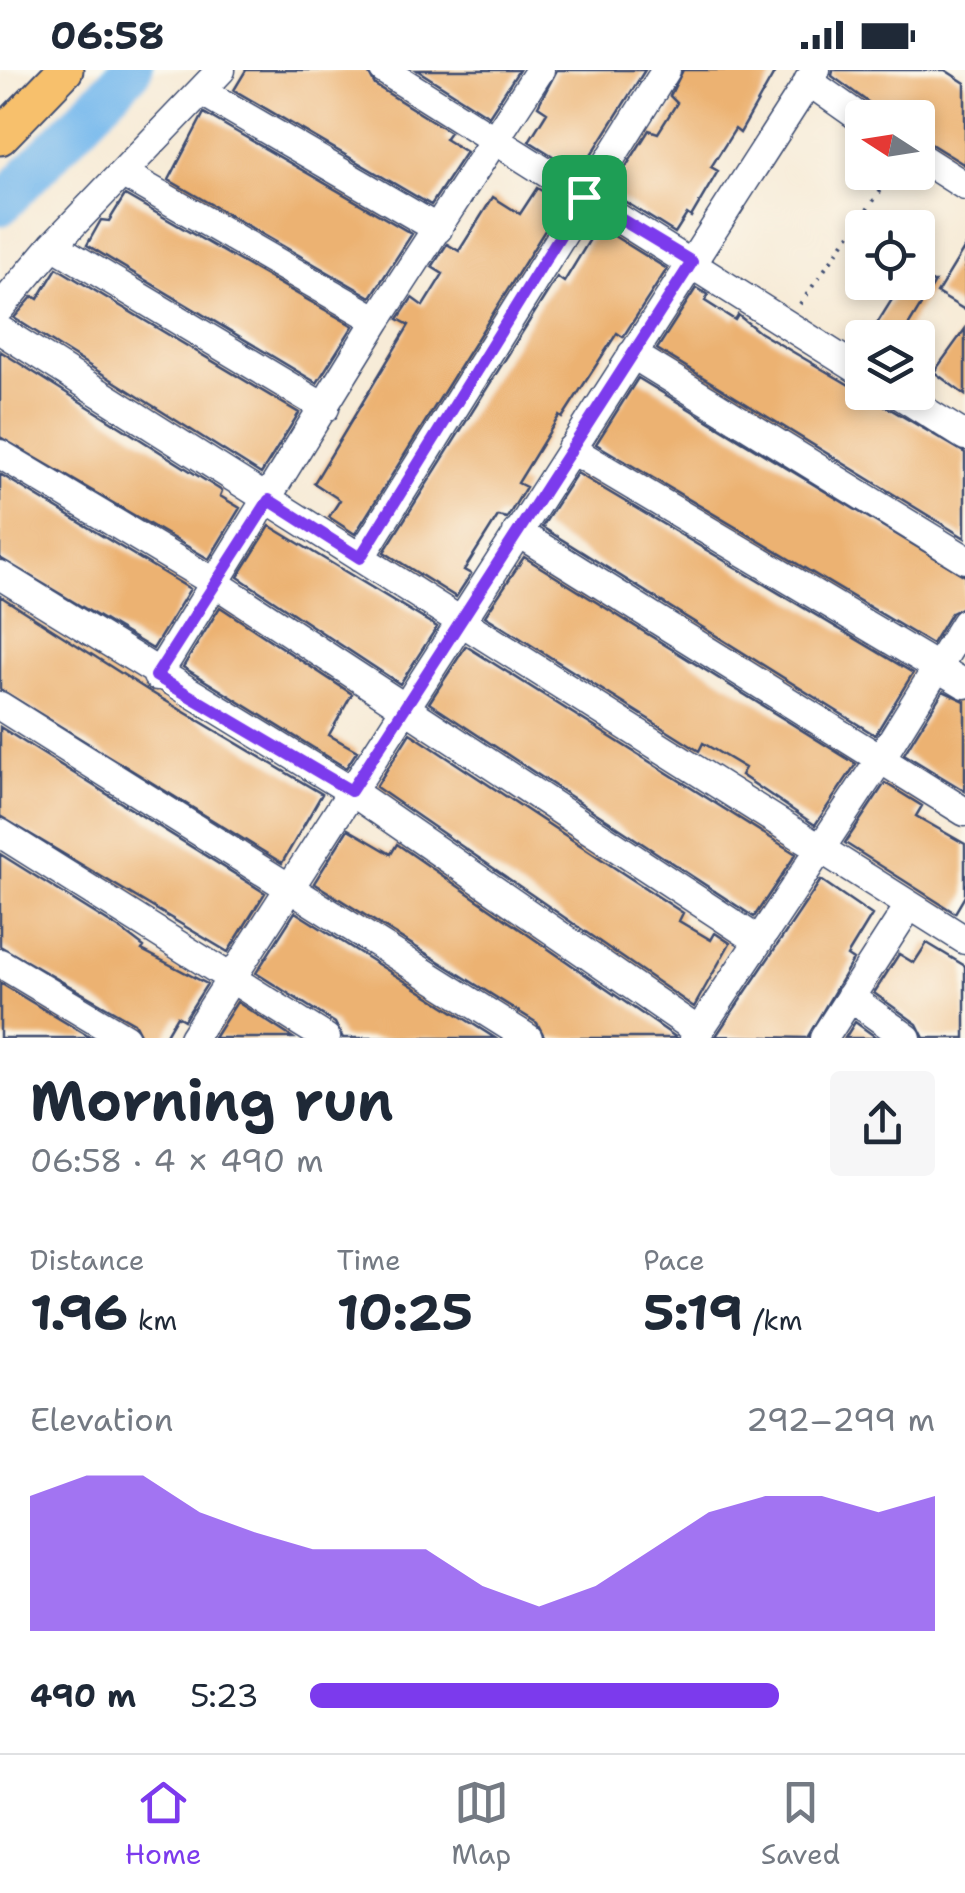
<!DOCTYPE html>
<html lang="en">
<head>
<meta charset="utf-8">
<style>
	body { margin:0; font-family:"Shantell Sans",sans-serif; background:#f6f6f7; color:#1f2937; height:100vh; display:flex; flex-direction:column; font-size:38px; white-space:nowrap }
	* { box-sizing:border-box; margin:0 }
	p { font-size:32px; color:#747a83 }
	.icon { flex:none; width:55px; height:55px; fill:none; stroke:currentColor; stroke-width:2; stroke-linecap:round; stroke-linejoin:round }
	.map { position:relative; height:968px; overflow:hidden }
	.drawer { display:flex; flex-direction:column; background:#fff; flex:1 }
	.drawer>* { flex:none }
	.needle { width:65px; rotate:282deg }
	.tools { position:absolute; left:845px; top:30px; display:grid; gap:20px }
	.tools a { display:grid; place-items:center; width:90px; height:90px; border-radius:10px; background:#fff; box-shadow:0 5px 15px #0003; font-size:50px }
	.pin { position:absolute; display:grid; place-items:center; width:85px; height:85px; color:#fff; margin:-42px; border-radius:20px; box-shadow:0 5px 15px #0006 }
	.round { display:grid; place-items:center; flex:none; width:105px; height:105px; border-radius:10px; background:#f6f6f7 }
	.summary { display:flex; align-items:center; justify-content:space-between; height:170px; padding:0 30px }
	h1 { font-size:55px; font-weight:700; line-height:75px }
	.figures { display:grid; grid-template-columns:repeat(3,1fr); gap:15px; height:170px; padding:10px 30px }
	.figures div { display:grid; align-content:center }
	.figures b { font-size:50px; font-weight:700 }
	.figures small { font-size:28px; font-weight:400 }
	.figures p { font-size:28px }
	.chart { height:280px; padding:20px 30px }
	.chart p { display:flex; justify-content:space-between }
	.chart svg { width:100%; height:180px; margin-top:10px; fill:#7c3aed; opacity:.7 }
	ul { padding:0 30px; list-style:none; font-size:32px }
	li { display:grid; grid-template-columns:160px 120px 1fr; align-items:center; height:75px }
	li i { height:25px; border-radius:12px; background:#7c3aed }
	.status { display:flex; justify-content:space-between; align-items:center; height:70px; padding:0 50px; background:#fff; direction:ltr }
	.status svg { height:28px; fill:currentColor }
	.tabs { display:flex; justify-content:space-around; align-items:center; height:140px; border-top:2px solid #e0e1e3; background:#fff; font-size:28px; color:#747a83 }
	.tabs a { display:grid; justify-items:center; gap:5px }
	.tabs .on { color:#7c3aed }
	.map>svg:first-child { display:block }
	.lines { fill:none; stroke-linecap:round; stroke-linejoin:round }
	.river { stroke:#78baed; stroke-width:42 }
	.building { fill:#ecb272 }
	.minor-casing { stroke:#3c4b70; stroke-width:31 }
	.major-casing { stroke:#3c4b70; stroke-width:39 }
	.path { stroke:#3c4b70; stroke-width:4; stroke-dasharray:2.5 8; stroke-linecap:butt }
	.minor { stroke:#fff; stroke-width:28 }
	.major { stroke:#f7c06c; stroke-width:35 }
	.route-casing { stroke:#fff; stroke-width:20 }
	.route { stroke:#7c3aed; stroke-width:12 }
</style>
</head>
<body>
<div class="status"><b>06:58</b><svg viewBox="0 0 49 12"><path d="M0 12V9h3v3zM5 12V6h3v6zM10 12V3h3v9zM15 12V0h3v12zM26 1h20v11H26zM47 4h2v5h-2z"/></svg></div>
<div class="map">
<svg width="965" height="968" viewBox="0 0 965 968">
	<rect width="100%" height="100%" fill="#fbf7ec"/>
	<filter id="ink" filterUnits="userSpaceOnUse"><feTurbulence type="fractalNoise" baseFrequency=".01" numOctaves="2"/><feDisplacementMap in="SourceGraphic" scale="20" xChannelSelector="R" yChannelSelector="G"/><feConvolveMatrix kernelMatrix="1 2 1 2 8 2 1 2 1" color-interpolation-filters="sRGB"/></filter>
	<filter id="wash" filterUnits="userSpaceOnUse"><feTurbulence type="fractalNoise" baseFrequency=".0048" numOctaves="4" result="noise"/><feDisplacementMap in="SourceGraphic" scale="40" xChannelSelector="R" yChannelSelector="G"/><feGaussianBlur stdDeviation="2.25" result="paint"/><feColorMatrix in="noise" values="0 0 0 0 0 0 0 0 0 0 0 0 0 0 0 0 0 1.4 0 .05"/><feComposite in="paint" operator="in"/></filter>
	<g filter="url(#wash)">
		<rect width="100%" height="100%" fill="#f7ebd7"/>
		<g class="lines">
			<!-- river -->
			<path class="river" d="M0,135L131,0"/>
		</g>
		<g id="blocks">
			<!-- building -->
			<path class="building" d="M246,0H367L375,15L450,62L445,69L466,82L431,135L234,20Z
				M417,0H519L489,46Z
				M557,0H645L580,103L529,71L547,42L538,36Z
				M683,0H776L740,63L735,59L711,97L718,101L691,147L687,144L675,163L610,122L649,60L658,63L677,33L670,26Z
				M833,0H945L965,13V95L918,66V48H890L832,6Z
				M204,43L412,164L371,227L169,110Z
				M537,118L562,133L355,464L329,447L340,430L314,413L409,255L398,249L412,228L423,236L443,204L432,197L447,174L459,181L493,127L520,144Z
				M125,125L353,256L317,313L87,175L101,150L109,151Z
				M598,156L667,199L623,267L617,263L562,348L559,346L518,413L526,417L507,448L498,446L464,500L471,504L456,527L384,482L557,207L564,212Z
				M965,177V240L937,223Z
				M57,198L299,343L261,404L14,248L33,226L38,229Z
				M866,212H935L901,268H868L893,228Z
				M696,218L708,225L705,231L735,250L738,245L759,262L965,383V468L657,279Z
				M965,259V325L934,302Z
				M0,281L222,421L220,426L240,438L209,489L0,367Z
				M638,308L965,506V536L951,543L932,574L596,374Z
				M577,403L913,603L875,665L542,457Z
				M0,404L190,519L153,579L0,488Z
				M270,456L437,557L400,614L238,507Z
				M524,487L856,694L815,755L741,705L745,698L703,673L699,681L485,546Z
				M0,526L149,621L322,724L282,793L0,619Z
				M220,537L352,624L329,665L357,681L346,698L183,597Z
				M466,576L796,784L754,847L429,633Z
				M943,621L965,631V721L904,684Z
				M0,657L265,823L228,882L0,746Z
				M410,663L683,843L679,851L711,870L715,863L730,873L694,937L376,717Z
				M885,713L922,736L916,746L965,774V826L955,843L845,773Z
				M348,759L391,784L397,774L677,968H545L537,953L314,813Z
				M0,784L123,861L144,877L142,880L207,914L184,950L177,946L164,968H142L134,953L0,876Z
				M821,810L872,845L847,886L853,890L807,968L716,966Z
				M295,842L495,968H343L335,953L256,903Z
				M927,873L965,896V968H924L917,954L874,923L899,884L914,893Z
				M0,913L91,968H0Z
				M237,932L293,968H214Z
				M855,952L877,968H845Z"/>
		</g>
	</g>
	<g filter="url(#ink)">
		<use href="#blocks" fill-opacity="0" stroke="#3c4b70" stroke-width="2.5"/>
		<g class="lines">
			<!-- minor casing -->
			<g class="minor-casing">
				<path id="minor" d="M384,0L862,302
					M808,11L862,49
					M201,21L438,159
					M918,86L965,116
					M122,103L377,250
					M53,175L325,338
					M0,238L53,175L221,0
					M0,260L965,870
					M632,284L965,489
					M895,322L965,366
					M571,379L965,614
					M0,384L215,513L759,871
					M517,462L965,742
					M360,488L666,0
					M0,505L351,721L698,961
					M157,606L377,250L540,0
					M0,636L528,968
					M0,763L326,968
					M0,893L125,968
					M850,927L907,968
					M193,968L816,0
					M694,968L881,688L965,553
					M824,968L909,836"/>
			</g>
			<!-- major casing -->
			<g class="major-casing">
				<path id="major" d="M0,67L65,0"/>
			</g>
			<!-- path -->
			<path class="path" d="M800,234L894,102"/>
			<!-- minor -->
			<use href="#minor" class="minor"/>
			<!-- major -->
			<use href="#major" class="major"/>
		</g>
	</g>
	<g class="lines" filter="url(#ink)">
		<!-- route casing -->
		<g class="route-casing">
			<path id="route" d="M584,127L692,192L351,721L156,606L269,430L360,488Z"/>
		</g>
		<!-- route -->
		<use href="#route" class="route"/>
	</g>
</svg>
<div class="tools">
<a><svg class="needle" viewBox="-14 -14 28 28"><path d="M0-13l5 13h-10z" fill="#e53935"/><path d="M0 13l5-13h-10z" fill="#747a83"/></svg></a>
<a><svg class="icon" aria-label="locate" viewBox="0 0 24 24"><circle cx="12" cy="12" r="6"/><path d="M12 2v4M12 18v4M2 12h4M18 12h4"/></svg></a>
<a><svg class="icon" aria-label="layers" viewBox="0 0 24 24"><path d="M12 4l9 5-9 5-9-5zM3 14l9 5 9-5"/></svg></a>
</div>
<div class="pin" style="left:584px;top:127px;background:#1e9e55"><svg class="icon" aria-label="arrive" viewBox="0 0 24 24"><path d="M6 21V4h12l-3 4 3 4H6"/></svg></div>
</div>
<section class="drawer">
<div class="summary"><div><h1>Morning run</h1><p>06:58 · 4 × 490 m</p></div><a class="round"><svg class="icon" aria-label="share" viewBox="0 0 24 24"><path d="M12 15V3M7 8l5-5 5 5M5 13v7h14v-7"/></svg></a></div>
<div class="figures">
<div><p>Distance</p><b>1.96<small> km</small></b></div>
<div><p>Time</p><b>10:25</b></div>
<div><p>Pace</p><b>5:19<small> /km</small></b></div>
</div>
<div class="chart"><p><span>Elevation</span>292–299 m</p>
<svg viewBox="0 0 160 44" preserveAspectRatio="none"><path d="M0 44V11L10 6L20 6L30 15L40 20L50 24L60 24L70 24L80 33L90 38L100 33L110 24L120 15L130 11L140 11L150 15L160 11V44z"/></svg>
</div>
<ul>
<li><b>490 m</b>5:23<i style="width:75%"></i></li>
</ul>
</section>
<nav class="tabs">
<a class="on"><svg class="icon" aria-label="home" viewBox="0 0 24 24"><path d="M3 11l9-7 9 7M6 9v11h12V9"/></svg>Home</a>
<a><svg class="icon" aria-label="map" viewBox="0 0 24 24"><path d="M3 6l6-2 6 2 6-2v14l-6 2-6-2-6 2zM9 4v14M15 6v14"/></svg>Map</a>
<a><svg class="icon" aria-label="saved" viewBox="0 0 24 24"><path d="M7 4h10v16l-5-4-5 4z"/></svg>Saved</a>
</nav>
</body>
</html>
